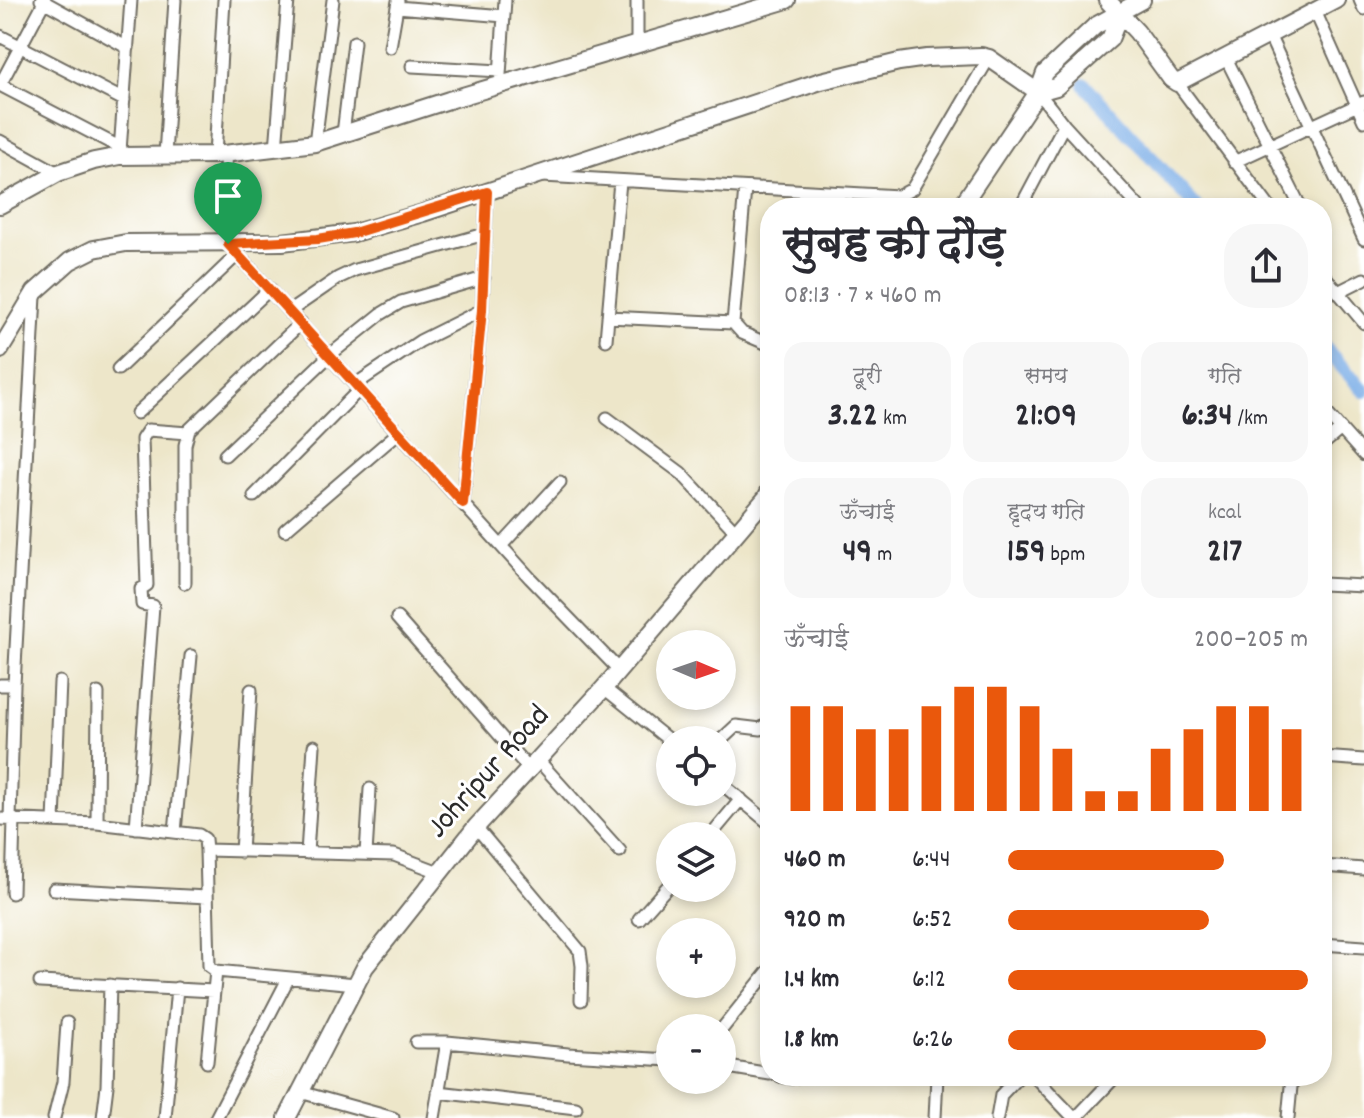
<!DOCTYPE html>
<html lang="hi">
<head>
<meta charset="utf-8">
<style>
	body { margin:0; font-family:Dekko,"Playpen Sans Deva",sans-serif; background:#f7f7f7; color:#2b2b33; height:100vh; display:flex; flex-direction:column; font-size:30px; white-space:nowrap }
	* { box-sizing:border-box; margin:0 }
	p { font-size:26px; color:#7c7c81 }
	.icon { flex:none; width:44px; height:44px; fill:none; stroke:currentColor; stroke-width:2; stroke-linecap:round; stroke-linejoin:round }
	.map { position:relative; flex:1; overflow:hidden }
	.details { position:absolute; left:760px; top:198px; width:572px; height:888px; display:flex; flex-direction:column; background:#fff; border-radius:32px; box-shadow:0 4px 12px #0003 }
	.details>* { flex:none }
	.needle { width:52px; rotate:92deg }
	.buttons { position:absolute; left:656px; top:630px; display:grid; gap:16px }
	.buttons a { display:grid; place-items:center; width:80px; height:80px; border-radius:50%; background:#fff; box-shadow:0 4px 12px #0003; font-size:40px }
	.pin { position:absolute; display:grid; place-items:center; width:68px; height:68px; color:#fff; margin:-82px -34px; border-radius:50% 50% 50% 0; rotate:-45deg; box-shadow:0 0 8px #0007 }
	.pin .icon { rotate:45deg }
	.round { display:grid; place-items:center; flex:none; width:84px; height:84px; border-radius:32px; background:#f7f7f7 }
	.summary { display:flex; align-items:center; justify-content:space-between; height:136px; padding:0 24px }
	h1 { font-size:44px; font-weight:800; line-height:60px }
	.stats { display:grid; grid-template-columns:repeat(3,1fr); gap:12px; height:136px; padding:8px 24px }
	.stats div { display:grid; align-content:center; border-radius:20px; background:#f7f7f7; text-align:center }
	.stats b { font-size:34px; font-weight:800 }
	.stats small { font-size:22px; font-weight:400 }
	.stats p { font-size:22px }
	.chart { height:224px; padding:16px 24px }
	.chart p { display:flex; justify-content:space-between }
	.chart svg { width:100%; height:144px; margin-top:8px; stroke:#ea580c; stroke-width:6 }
	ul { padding:0 24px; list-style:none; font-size:26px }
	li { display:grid; grid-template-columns:128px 96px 1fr; align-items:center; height:60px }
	li i { height:20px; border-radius:10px; background:#ea580c }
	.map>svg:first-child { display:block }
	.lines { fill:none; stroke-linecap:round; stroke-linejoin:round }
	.canal { stroke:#7baee7; stroke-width:14 }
	.street-casing { stroke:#6f6c62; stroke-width:15 }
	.secondary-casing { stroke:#6f6c62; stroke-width:20 }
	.street { stroke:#fff; stroke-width:11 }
	.secondary { stroke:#fff; stroke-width:16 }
	.route-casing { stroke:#fff; stroke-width:16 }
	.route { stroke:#ea580c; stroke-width:10 }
	.labels { text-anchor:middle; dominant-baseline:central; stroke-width:6; stroke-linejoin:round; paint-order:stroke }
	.street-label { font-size:32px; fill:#2b2b2b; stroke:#fff }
</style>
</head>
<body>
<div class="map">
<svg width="1364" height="1118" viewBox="0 0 1364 1118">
	<rect width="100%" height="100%" fill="#fff"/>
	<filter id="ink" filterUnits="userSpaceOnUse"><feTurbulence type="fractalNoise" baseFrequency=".0125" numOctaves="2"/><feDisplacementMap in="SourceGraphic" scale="16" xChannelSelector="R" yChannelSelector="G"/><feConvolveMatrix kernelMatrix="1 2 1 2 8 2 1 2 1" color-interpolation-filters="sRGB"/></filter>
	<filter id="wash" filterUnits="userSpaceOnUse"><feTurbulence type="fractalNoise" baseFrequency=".006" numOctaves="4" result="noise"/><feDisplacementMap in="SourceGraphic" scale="32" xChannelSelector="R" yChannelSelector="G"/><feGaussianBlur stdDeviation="1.8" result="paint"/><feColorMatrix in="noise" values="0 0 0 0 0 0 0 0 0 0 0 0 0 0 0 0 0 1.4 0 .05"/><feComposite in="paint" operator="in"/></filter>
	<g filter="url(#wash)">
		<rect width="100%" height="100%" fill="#ede6c9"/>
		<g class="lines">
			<!-- canal -->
			<path class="canal" d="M1085,85L1197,208
				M1322,345L1364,391"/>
		</g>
	</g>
	<g filter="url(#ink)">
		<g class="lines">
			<!-- street casing -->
			<g class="street-casing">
				<path id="street" d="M41,0L128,48
					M45,0L0,85L121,148
					M1360,0L1364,9
					M397,7L504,16
					M1315,11L1364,121
					M1269,35L1364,239
					M0,36L124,100
					M637,45V0
					M390,47L398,1
					M1226,58L1301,208
					M412,66L500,71
					M500,75L505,0
					M1177,83L1270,208
					M1038,92L1064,125L1140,208
					M343,134L354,42
					M0,141L58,173
					M315,143L333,0
					M276,149L288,0
					M120,151L131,0
					M225,154L228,244L530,578L619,670
					M165,155L175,0
					M215,155L224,0
					M1234,162L1364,102
					M543,176L899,196L912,189L989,58
					M745,189L733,323L742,333L770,345
					M1020,208L1064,125
					M1322,273L1364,323
					M1338,292L1364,279
					M290,311L338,278L355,270L485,234
					M608,317L733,323
					M606,340L620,181
					M118,369L237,255
					M356,384L420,341L482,310
					M1322,408L1364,455
					M137,413L270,289
					M607,418L681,473L737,533
					M1322,445L1341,429
					M225,455L330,355L381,314L401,302L484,278
					M254,496L360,389
					M463,503L482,310L487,192
					M285,530L399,432
					M501,546L560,482
					M185,583V445L189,430L301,323
					M1322,584L1364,586
					M397,618L530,770
					M0,685H14
					M604,688L670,741
					M721,740L736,726L761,729L770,722
					M1322,757L1364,760
					M538,760L620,851
					M722,784L770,824
					M0,819L97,823L199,835L205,839L206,850L209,966L216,971L356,984
					M10,819L14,685L35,296
					M54,821L60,682
					M97,823L98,693
					M476,827L580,951L582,966L581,1000
					M136,828L153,606L142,604L141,589L147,585L142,439L148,430L188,433
					M175,832L191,656
					M710,836L741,799
					M206,850L394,855L439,872
					M241,852L251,690
					M307,853L314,746
					M366,854L370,789
					M1322,866L1364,869
					M54,889L207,897
					M12,893L14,819
					M639,919L670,884
					M1322,944L1364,947
					M40,982L214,991
					M722,1029L770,969
					M416,1042H447L568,1054L670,1060
					M207,1062L216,971
					M722,1066L770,1074
					M780,1076L792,1078L801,1076
					M1034,1076L1074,1118
					M300,1092L393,1118
					M438,1092L576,1108
					M54,1118L63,1082L67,1023
					M103,1118L107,1086L110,985
					M165,1118L177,988
					M216,1118L288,979
					M434,1118L447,1042
					M935,1118L937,1076
					M997,1118L1001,1095L1019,1076
					M1076,1118L1116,1076
					M1288,1118L1292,1076"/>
			</g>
			<!-- secondary casing -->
			<g class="secondary-casing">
				<path id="secondary" d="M1107,0L1137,32L1171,79L1177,83L1336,0
					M0,205L58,173L94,161L120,156L215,155L315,143L449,100L787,0
					M960,208L1038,92L1045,73L1095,26L1142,0
					M0,350L35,292L70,261L94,249L126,243L282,242L354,233L423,213L821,81L899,62L927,58L981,56L989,58L1038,92L1056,87L1110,39L1120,14
					M287,1118L365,967L476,827L604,688L766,498L770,490"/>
			</g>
			<!-- street -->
			<use href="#street" class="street"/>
			<!-- secondary -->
			<use href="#secondary" class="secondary"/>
		</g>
	</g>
	<g class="lines" filter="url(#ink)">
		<!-- route casing -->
		<g class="route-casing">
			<path id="route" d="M487,192L482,310L463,503L228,244L318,239L354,233Z"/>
		</g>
		<!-- route -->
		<use href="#route" class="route"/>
	</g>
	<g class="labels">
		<!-- street labels -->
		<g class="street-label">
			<text transform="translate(490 773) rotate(-48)">Johripur Road</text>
		</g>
	</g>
</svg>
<div class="buttons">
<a><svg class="needle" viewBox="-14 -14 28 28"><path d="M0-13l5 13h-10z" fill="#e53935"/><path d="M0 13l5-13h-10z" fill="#7c7c81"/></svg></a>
<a><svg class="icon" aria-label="locate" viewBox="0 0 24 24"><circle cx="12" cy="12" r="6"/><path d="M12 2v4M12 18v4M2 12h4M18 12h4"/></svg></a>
<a><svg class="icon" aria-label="layers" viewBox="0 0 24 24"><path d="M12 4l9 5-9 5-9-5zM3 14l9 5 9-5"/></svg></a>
<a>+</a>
<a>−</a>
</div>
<div class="pin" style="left:228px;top:244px;background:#1e9e55"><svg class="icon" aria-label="arrive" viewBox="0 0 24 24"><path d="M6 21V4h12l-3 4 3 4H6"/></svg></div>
<section class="details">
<div class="summary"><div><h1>सुबह की दौड़</h1><p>08:13 · 7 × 460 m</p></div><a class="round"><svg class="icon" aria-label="share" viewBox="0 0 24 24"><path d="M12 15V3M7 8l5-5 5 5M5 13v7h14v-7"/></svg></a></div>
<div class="stats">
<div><p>दूरी</p><b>3.22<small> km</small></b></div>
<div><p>समय</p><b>21:09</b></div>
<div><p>गति</p><b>6:34<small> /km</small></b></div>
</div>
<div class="stats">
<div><p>ऊँचाई</p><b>49<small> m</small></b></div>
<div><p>हृदय गति</p><b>159<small> bpm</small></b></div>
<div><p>kcal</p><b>217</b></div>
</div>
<div class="chart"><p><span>ऊँचाई</span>200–205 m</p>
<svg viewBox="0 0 160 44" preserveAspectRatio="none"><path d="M5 44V12M15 44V12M25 44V19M35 44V19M45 44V12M55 44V6M65 44V6M75 44V12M85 44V25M95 44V38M105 44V38M115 44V25M125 44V19M135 44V12M145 44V12M155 44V19"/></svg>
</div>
<ul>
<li><b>460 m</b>6:44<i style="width:72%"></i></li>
<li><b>920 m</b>6:52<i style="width:67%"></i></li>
<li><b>1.4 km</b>6:12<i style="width:100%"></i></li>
<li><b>1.8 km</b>6:26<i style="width:86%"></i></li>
</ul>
</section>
</div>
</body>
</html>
